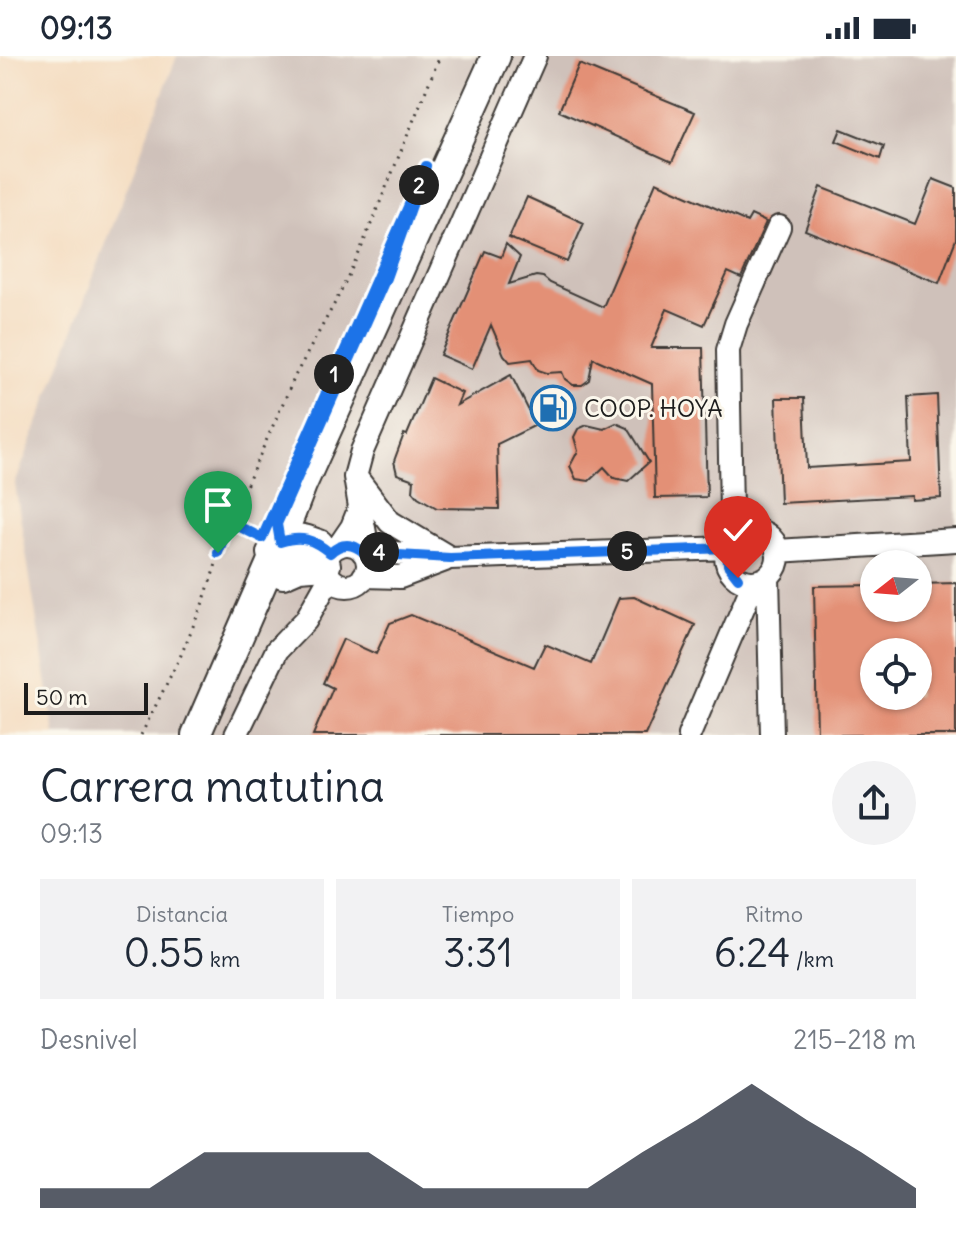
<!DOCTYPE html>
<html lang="es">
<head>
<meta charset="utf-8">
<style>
	body { margin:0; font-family:Delius,sans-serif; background:#f2f2f3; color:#1f2937; height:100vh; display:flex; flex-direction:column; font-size:30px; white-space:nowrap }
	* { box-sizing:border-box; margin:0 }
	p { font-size:26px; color:#747a83 }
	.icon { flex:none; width:44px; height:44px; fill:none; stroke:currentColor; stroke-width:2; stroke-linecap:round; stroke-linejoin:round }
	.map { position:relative; height:679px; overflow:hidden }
	.details { display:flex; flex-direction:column; background:#fff; flex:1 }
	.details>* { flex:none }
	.needle { width:52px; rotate:253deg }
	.buttons { position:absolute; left:860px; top:494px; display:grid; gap:16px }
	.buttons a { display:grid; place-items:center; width:72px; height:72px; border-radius:50%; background:#fff; box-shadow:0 2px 6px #0004; font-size:40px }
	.scale { position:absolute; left:24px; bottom:20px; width:124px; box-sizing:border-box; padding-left:8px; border:4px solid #1c1c1c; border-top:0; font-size:22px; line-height:28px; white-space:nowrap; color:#1c1c1c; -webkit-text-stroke:6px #fbf7ec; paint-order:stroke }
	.pin { position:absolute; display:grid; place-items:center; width:68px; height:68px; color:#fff; margin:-82px -34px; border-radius:50% 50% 50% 0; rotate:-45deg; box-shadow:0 0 8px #0007 }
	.pin .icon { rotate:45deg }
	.km { position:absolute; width:40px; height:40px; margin:-20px; border-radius:50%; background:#222; color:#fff; font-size:22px; line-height:40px; text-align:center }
	.round { display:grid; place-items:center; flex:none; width:84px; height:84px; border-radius:42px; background:#f2f2f3 }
	.head { display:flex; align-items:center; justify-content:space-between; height:136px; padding:0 40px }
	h1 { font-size:44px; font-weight:600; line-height:60px }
	.metrics { display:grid; grid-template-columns:repeat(3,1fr); gap:12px; height:136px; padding:8px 40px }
	.metrics div { display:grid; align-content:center; border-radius:0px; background:#f2f2f3; text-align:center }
	.metrics b { font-size:40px; font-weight:600 }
	.metrics small { font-size:22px; font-weight:400 }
	.metrics p { font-size:22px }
	.chart { height:224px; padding:16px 40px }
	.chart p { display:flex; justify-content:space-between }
	.chart svg { width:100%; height:144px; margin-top:8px; fill:#111827; opacity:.7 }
	.status { display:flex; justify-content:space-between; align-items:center; height:56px; padding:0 40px; background:#fff; direction:ltr }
	.status svg { height:22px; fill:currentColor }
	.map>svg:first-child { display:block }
	.industrial { fill:#cfc1ba; fill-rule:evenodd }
	.building { fill:#e39076; fill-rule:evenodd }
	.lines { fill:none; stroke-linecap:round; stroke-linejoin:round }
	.minor-casing { stroke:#3c3935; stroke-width:26 }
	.major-casing { stroke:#3c3935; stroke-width:32 }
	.path { stroke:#3c3935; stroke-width:3; stroke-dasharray:2 6; stroke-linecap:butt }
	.minor { stroke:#fff; stroke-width:22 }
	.major { stroke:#fff; stroke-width:28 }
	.route-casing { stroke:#fff; stroke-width:16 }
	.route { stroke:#1a73e8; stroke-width:10 }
	.labels { text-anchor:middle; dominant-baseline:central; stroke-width:6; stroke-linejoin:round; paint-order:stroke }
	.poi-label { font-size:24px; fill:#1c1c1c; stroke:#fbf7ec; text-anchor:start }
</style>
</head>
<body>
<div class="status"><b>09:13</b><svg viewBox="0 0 49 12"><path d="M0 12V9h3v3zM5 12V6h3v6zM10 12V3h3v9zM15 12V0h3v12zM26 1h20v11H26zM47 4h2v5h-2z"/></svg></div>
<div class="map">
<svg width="956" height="679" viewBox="0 0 956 679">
	<rect width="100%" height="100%" fill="#fbf7ec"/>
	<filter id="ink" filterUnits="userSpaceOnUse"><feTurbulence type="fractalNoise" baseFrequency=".0125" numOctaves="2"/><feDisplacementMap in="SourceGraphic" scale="16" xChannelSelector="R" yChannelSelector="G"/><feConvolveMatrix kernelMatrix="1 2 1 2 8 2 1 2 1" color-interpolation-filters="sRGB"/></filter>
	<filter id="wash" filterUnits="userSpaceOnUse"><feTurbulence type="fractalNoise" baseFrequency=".006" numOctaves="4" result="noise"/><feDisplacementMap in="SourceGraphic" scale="32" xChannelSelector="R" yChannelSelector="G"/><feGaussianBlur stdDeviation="1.8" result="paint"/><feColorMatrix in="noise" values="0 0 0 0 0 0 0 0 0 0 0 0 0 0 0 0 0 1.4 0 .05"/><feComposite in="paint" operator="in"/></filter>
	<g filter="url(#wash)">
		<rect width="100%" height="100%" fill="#f4dcc0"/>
		<!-- industrial -->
		<path class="industrial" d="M177,0H956V679H55L15,428ZM874,508H918V552H874ZM874,596H918V640H874Z"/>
		<g id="blocks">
			<!-- building -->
			<path class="building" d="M579,8L695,56L672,106L559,55Z
				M841,73L884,90L880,103L836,85Z
				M933,123L956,132V183L939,227L805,174L821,131L915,168Z
				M656,126L747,166L751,159L766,166L741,222L728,216L704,269L667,253L651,292H703L707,441L655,442L652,328L593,302L589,324L582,329H573L565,323L562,316L547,317L538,314L532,303L510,306L504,299L491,269L472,313L440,299L485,195L501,201L506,188L520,201L509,228L536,220L543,221L550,227L603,251Z
				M527,141L584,167L567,206L509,182Z
				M511,319L536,369L497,388L499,453L437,452L418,441L413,435L414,424L397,418L394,405L404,378L407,379L431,322L462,337L457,349Z
				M937,339L941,442L912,444V440L780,447L776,342H804L807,412L911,406L908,341Z
				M616,367L628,372L649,406L628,425L614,422L604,411L589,425L576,423L570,410L578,395L574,381L578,373L587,369L604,373Z
				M956,527V679H817L814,530L874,529V552H918V528ZM874,596H918V640H874Z
				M634,541L695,569L645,679H313L333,632L323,627L343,583L376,598L390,567L411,559L534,611L545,588L591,608L619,542Z"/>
		</g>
	</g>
	<g filter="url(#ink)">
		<use href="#blocks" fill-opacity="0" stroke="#3c3935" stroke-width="2"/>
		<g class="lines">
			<!-- minor casing -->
			<g class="minor-casing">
				<path id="minor" d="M358,424L390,466L445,499
					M360,451L355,421L362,395L535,0
					M726 500a26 26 0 1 1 52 0a26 26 0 1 1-52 0Z
					M737,478L731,455L728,294L736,268L779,171
					M326 509a21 21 0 1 1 42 0a21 21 0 1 1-42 0Z
					M339,490L352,471L360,451L366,483L363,496
					M777,495L956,484
					M364,497L382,496L450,502L727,492
					M364,520L400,521L445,504
					M768,521L772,679
					M236,679L277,594L306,564L330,521
					M689,679L754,526"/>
			</g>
			<!-- major casing -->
			<g class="major-casing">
				<path id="major" d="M278,473L280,486L299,511
					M271,497C288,477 297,480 319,488
					M283,518L299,511L326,509
					M196,679L280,486L302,429L496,0"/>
			</g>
			<!-- path -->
			<path class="path" d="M230,466L255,478
				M141,679L181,599L204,544L230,466L296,318L337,243L360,195L440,0"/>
			<!-- minor -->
			<use href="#minor" class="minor"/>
			<!-- major -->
			<use href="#major" class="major"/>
		</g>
	</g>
	<g class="lines" filter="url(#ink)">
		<!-- route casing -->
		<g class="route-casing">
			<path id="route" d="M218,497L230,466L262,482L426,110L386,222L277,468L280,486C301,479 313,483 330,497C341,487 352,486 364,497L450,502L727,492L728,509L738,522"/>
		</g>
		<!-- route -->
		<use href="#route" class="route"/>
	</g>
	<!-- icons -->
	<defs>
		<g id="fuel-ring" transform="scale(2.3)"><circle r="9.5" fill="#fbf7ec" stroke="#1f6fb2" stroke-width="1.5"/><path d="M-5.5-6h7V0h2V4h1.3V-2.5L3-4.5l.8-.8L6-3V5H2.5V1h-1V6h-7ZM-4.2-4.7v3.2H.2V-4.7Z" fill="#1f6fb2"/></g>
	</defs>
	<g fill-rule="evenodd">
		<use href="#fuel-ring" x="553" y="352"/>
	</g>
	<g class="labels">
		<!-- poi labels -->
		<g class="poi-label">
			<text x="584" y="352">COOP. HOYA</text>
		</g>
	</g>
</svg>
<div class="buttons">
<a><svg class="needle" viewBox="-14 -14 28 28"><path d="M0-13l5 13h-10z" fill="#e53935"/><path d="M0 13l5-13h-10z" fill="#747a83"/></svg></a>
<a><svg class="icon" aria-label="locate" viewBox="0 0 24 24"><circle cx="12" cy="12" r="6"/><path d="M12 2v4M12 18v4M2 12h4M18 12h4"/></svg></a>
</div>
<div class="scale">50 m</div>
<div class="pin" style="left:218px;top:497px;background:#1e9e55"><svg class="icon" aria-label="arrive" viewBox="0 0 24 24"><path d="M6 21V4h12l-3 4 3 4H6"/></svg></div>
<div class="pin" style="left:738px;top:522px;background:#d93025"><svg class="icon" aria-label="check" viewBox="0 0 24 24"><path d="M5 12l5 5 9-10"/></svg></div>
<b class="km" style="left:334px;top:318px">1</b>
<b class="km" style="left:419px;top:129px">2</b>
<b class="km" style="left:379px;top:496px">4</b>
<b class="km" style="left:627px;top:495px">5</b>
</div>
<section class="details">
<div class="head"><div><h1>Carrera matutina</h1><p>09:13</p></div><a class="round"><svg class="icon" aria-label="share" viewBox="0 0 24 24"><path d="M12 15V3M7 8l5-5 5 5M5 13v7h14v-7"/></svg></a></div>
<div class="metrics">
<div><p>Distancia</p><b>0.55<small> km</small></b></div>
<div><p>Tiempo</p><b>3:31</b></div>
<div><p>Ritmo</p><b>6:24<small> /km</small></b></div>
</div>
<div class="chart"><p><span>Desnivel</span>215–218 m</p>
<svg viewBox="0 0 160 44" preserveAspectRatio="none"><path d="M0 44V38L10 38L20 38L30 27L40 27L50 27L60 27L70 38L80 38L90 38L100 38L110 27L120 17L130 6L140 17L150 27L160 38V44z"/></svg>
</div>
</section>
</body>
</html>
